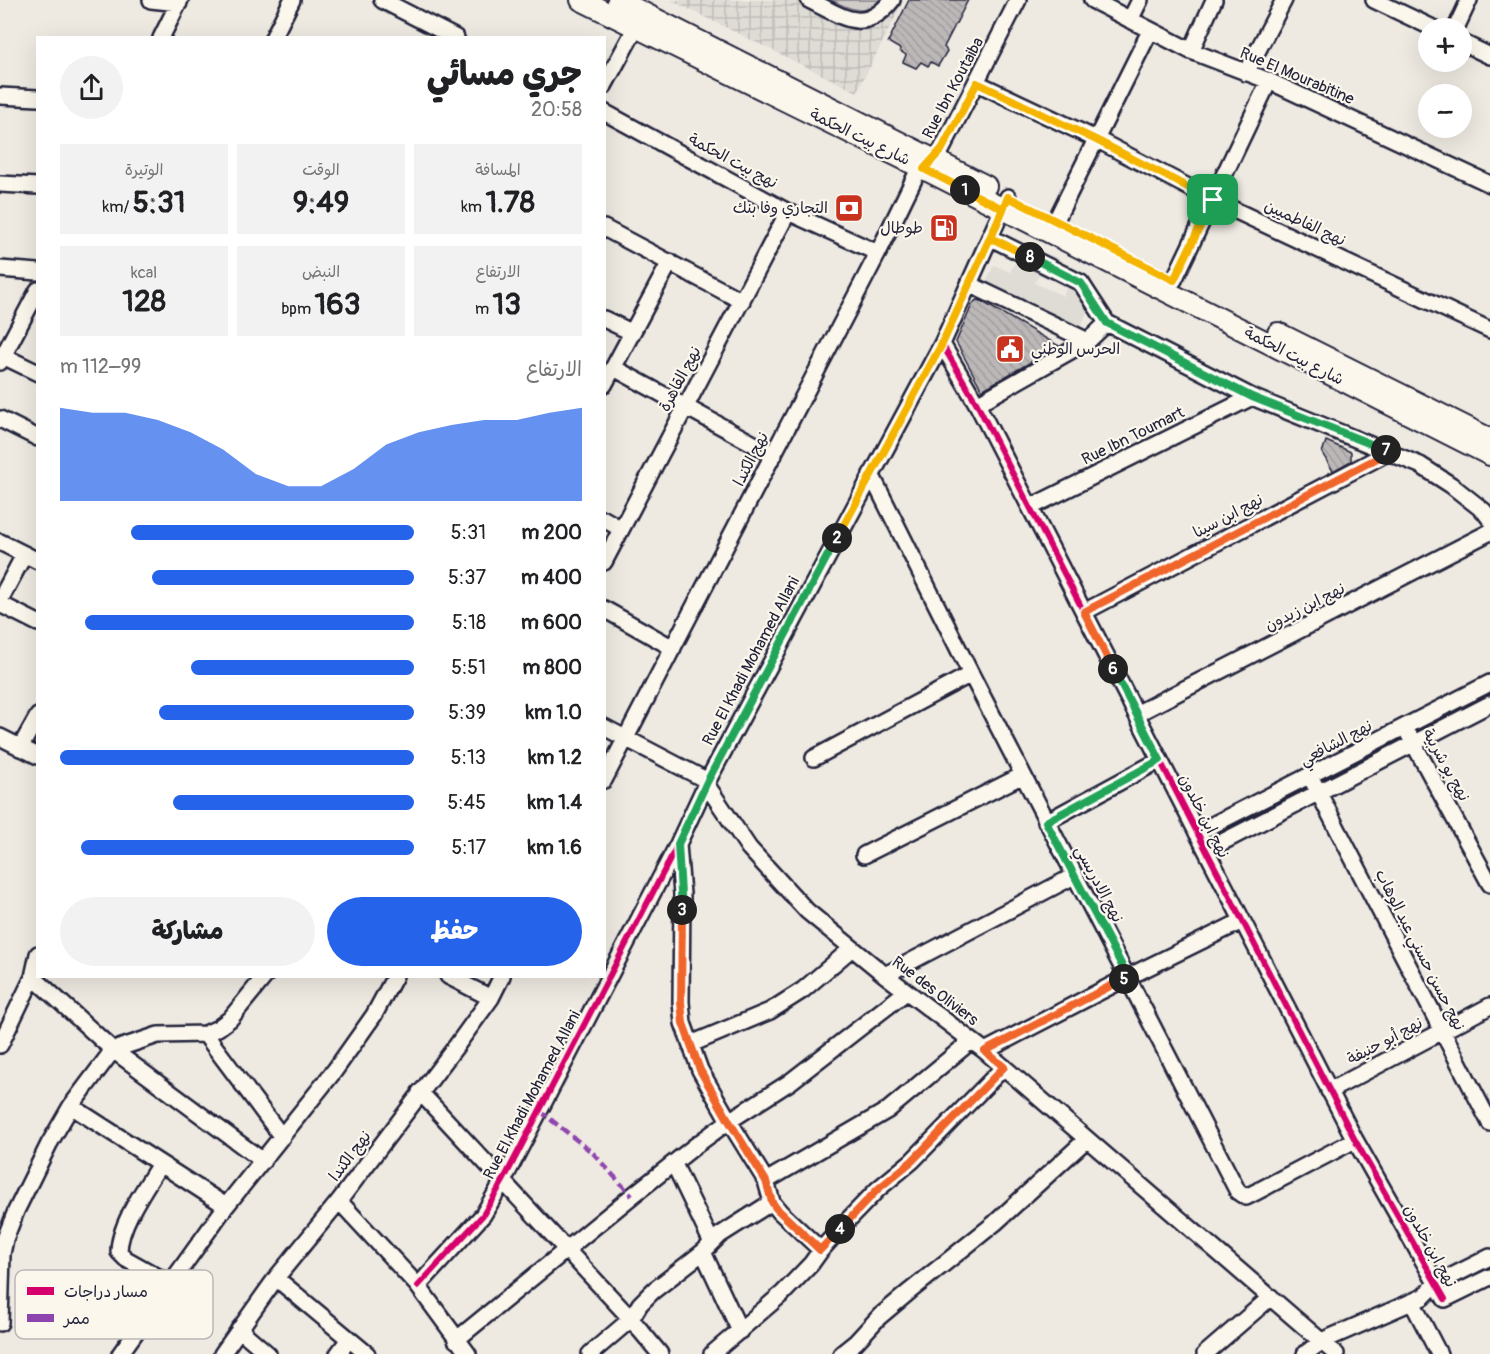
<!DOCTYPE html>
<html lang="ar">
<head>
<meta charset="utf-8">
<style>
	body { margin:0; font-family:Pangolin,"Playpen Sans Arabic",sans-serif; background:#f2f2f2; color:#202124; direction:rtl; height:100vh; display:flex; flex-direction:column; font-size:22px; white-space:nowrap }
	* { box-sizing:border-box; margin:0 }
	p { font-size:20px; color:#757577 }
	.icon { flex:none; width:33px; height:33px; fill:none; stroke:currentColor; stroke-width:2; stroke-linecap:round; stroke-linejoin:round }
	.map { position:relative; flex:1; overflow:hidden; direction:ltr }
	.sheet { position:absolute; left:36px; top:36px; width:570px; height:942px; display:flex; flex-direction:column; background:#fff; border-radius:0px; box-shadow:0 6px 24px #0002; direction:rtl }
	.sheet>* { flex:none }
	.controls { position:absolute; left:1418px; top:18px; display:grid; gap:12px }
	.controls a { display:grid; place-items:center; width:54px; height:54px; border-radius:50%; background:#fff; box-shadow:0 6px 24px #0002; font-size:30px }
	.pin { position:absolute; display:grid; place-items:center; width:51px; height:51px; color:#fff; margin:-26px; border-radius:12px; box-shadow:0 3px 9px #0006 }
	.km { position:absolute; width:30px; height:30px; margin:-15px; border-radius:50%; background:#222; color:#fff; font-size:16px; line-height:30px; text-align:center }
	.round { display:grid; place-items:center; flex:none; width:63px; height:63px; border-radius:32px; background:#f2f2f2 }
	.summary { display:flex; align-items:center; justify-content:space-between; height:102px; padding:0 24px }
	h1 { font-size:33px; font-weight:800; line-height:45px }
	.figures { display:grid; grid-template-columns:repeat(3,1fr); gap:9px; height:102px; padding:6px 24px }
	.figures div { display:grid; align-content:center; border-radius:0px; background:#f2f2f2; text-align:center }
	.figures b { font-size:30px; font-weight:800 }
	.figures small { font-size:16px; font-weight:400 }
	.figures p { font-size:16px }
	.chart { height:168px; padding:12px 24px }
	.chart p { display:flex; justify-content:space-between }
	.chart svg { width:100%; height:108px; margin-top:6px; fill:#2563eb; opacity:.7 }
	.primary-button { display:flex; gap:12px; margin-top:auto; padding:12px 24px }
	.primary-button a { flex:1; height:69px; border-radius:36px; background:#2563eb; color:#fff; font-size:24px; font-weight:800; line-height:69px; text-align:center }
	.primary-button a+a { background:#f2f2f2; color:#202124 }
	ul { padding:0 24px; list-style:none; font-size:20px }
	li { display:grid; grid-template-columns:96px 72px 1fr; align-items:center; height:45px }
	li i { height:15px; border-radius:8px; background:#2563eb }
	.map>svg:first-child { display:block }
	.built { fill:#dfdbd5 }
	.industrial { fill:url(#industrial-grid) }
	.grass { fill:url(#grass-tufts); stroke:#797882; stroke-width:1.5 }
	.building { fill:url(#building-back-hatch); stroke:#22223b; stroke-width:1.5 }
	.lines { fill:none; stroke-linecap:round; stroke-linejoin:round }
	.minor-casing { stroke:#22223b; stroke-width:20 }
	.major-casing { stroke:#22223b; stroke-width:24 }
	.minor { stroke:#fbf7ec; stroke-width:15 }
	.major { stroke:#fbf7ec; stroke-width:20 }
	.quiet { stroke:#8e44ad; stroke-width:4.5; stroke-dasharray:9 4.5; stroke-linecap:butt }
	.cycleway-casing { stroke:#fbf7ec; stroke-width:10 }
	.cycleway { stroke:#d6006c; stroke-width:6 }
	.split-1-casing { stroke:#fff; stroke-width:12 }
	.split-2-casing { stroke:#fff; stroke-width:12 }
	.split-3-casing { stroke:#fff; stroke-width:12 }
	.split-4-casing { stroke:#fff; stroke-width:12 }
	.split-5-casing { stroke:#fff; stroke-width:12 }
	.split-6-casing { stroke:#fff; stroke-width:12 }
	.split-7-casing { stroke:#fff; stroke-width:12 }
	.split-8-casing { stroke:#fff; stroke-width:12 }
	.split-9-casing { stroke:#fff; stroke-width:12 }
	.split-1 { stroke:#f5b400; stroke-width:8 }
	.split-2 { stroke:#f5b400; stroke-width:8 }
	.split-3 { stroke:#22a559; stroke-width:8 }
	.split-4 { stroke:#f0652b; stroke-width:8 }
	.split-5 { stroke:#f0652b; stroke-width:8 }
	.split-6 { stroke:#22a559; stroke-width:8 }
	.split-7 { stroke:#f0652b; stroke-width:8 }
	.split-8 { stroke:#22a559; stroke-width:8 }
	.split-9 { stroke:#f5b400; stroke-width:8 }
	.labels { text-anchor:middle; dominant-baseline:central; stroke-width:4.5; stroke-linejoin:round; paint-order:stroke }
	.street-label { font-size:16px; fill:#22223b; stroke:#fbf7ec }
	.poi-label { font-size:16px; fill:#22223b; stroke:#fbf7ec; text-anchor:end }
	.key { fill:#fbf7ec; stroke:#bab7b7; stroke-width:1.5 }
	.key-label { font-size:16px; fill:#22223b }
</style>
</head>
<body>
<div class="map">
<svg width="1490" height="1354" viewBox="0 0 1490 1354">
	<defs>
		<pattern id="industrial-grid" width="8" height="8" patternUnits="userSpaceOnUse" patternTransform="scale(1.5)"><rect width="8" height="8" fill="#dfdbd5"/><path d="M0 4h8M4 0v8" fill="none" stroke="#bfbcb8"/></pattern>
		<pattern id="grass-tufts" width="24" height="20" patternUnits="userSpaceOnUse" patternTransform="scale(1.5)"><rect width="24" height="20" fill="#d0cdc9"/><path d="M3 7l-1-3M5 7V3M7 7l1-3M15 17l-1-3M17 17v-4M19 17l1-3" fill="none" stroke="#b2b0ae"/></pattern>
		<pattern id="building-back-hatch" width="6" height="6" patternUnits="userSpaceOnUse" patternTransform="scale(1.5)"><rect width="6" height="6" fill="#bcb8b8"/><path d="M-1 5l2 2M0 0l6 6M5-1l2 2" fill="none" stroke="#a19e9f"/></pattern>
	</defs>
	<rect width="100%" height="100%" fill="#eeeae2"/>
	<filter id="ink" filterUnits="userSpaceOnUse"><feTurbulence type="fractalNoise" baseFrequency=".0167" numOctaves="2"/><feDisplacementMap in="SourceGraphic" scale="12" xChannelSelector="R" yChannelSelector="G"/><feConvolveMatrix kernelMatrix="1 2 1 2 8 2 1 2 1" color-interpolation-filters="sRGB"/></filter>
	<g filter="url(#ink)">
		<!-- built -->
		<path class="built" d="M1035,255L1046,260L1050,255L1060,259L1051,280L1039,275L1034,283L1063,296L1069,281L1087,290L1082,302L1090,306L1079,330L989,287L986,282L994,265L1010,272L1017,259L1029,267Z"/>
		<!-- industrial -->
		<path class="industrial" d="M670,0H904L857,92Z"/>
		<!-- grass -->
		<path class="grass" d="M831,0H882C865,17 850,9 831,0Z"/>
		<!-- building -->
		<path class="building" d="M909,0H968L944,47L947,51L938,66L931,62L928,66L921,62L916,68L903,62L906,55L900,51V49L888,42Z
			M976,300L981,301L1059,346L982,390L956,342L972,305Z
			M1326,441L1351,452V461L1333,471L1322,453Z"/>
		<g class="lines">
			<!-- minor casing -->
			<g class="minor-casing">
				<path id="minor" d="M151,0L179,3
					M382,0L456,38
					M809,0C842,16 864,36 892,0
					M1092,0L1191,51L1269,81L1490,184
					M1374,0L1433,28
					M1130,20L1140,0
					M1456,28L1469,0
					M161,38L180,0
					M273,38L292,0
					M1461,42L1490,56
					M1191,51L1214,0
					M1246,73L1284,0
					M977,83L1096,139L1213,200L1490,330
					M604,86L636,27
					M0,96L38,98
					M604,112L788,212L878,253
					M0,184L38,186
					M1056,220L1150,31
					M604,228L742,301
					M991,238L1081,283L1107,323
					M0,269L38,272
					M1174,280L1269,81
					M969,284L1088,341
					M604,319L631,332
					M942,344L977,404L1355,1140L1445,1299
					M3,356L38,373
					M0,362L38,290
					M614,368L774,455
					M604,385L670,262
					M977,404L1088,341L1107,323L1252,397L1420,465L1451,485L1484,511L1490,519
					M0,419L38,438
					M871,474L971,674L1238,1192L1246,1197L1256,1192L1355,1140
					M1031,507L1252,397
					M604,519L621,529
					M0,542L38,561
					M604,562L788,212
					M0,600L24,555
					M0,604L38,623
					M604,609L673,648
					M1084,612L1389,452
					M1136,714L1490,532
					M604,727L702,778L749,848L807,911L885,975L985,1051L1336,1354
					M1409,735L1490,884
					M0,737L38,756
					M20,748L38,716
					M814,758L971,674
					M1310,776L1490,1123
					M604,780L878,253L916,175L935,159L942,149L1018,0
					M1046,822L1160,760
					M1197,833L1490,683
					M678,844L682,894L681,1002L683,1023L700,1070L729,1121L766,1181L772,1202L780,1212L821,1250
					M1207,850L1490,704
					M864,855L1023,775
					M885,975L1074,876
					M448,976L491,998
					M33,977L113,1050L263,1161
					M205,1034L282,1137
					M691,1044L770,1011L803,990L851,949
					M0,1045L33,977L38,954
					M985,1051L1128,977L1242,921
					M1329,1091L1490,1006
					M420,1092L631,1319L660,1354
					M71,1106L226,1206
					M160,1164C146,1187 119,1224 119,1252L126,1259L169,1283
					M674,1164L712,1243
					M766,1181L888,1110L971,1041
					M339,1201L418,1286L468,1354
					M703,1252L740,1331
					M276,1278L367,1354
					M418,1286L483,1215L503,1181L678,844L707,782L942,344L1008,197
					M1445,1299L1490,1277
					M1412,1302L1439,1354
					M0,1323L2,1254L5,1239L16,1211L49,1144L71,1106L113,1050L158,1035L205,1034L218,1028L230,1019L265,976
					M239,1329L268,1354
					M456,1340L632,1196L695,1146L729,1121L790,1082L906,992
					M120,1354L226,1206L335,1070L374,1015L395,976
					M222,1354L276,1278L339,1201L457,1045L491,998L502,976
					M338,1354L349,1339
					M590,1354L631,1319L640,1304L653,1291L703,1252L720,1235L772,1202
					M712,1354L783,1293L811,1264L821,1250L848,1220L878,1189L912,1161L1004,1067
					M841,1354L856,1342L879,1317L910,1291L995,1223L1087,1139
					M1205,1354L1271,1297
					M1305,1354L1322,1341L1423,1297L1436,1284L1490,1257"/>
			</g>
			<!-- major casing -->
			<g class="major-casing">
				<path id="major" d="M581,0L924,169L1490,455
					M618,0L986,186
					M1278,333L1490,439"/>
			</g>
			<!-- minor -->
			<use href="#minor" class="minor"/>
			<!-- major -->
			<use href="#major" class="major"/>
			<!-- quiet -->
			<path class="quiet" d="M540,1111L593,1153L632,1196"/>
			<!-- cycleway casing -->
			<g class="cycleway-casing">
				<path id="cycleway" d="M942,344L977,404L1355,1140L1445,1299
					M418,1286L483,1215L503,1181L678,844L707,782L942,344L1008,197"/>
			</g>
			<!-- cycleway -->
			<use href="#cycleway" class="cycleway"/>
		</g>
	</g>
	<g class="lines" filter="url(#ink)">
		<!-- split-1 casing -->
		<g class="split-1-casing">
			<path id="split-1" d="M965,190L924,169L942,149L977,83L1096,140L1213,200"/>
		</g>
		<!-- split-2 casing -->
		<g class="split-2-casing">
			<path id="split-2" d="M837,538L942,344L1003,209L965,190"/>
		</g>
		<!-- split-3 casing -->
		<g class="split-3-casing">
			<path id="split-3" d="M682,910L678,844L707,782L837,538"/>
		</g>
		<!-- split-4 casing -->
		<g class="split-4-casing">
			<path id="split-4" d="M682,910L681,1002L683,1023L700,1070L729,1121L766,1181L772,1202L776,1208L820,1250L840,1229"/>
		</g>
		<!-- split-5 casing -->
		<g class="split-5-casing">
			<path id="split-5" d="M840,1229L878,1189L912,1161L1004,1067L985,1051L1124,979"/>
		</g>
		<!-- split-6 casing -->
		<g class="split-6-casing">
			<path id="split-6" d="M1113,669L1160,760L1046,822L1128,977L1124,979"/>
		</g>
		<!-- split-7 casing -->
		<g class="split-7-casing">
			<path id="split-7" d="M1113,669L1084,612L1389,452L1386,450"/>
		</g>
		<!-- split-8 casing -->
		<g class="split-8-casing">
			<path id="split-8" d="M1030,257L1081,283L1107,323L1252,397L1386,450"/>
		</g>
		<!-- split-9 casing -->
		<g class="split-9-casing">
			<path id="split-9" d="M1030,257L991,238L1008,197L1174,280L1213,200"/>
		</g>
		<!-- split-1 -->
		<use href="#split-1" class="split-1"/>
		<!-- split-2 -->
		<use href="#split-2" class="split-2"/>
		<!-- split-3 -->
		<use href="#split-3" class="split-3"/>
		<!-- split-4 -->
		<use href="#split-4" class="split-4"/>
		<!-- split-5 -->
		<use href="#split-5" class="split-5"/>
		<!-- split-6 -->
		<use href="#split-6" class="split-6"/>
		<!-- split-7 -->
		<use href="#split-7" class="split-7"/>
		<!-- split-8 -->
		<use href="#split-8" class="split-8"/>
		<!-- split-9 -->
		<use href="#split-9" class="split-9"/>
	</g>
	<!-- icons -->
	<defs>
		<g id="bank-square" transform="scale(1.5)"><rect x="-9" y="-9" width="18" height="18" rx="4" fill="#c8321e" stroke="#fbf7ec"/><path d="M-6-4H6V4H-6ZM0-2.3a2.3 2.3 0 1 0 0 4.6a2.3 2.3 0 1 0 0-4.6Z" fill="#fff"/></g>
		<g id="fuel-square" transform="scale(1.5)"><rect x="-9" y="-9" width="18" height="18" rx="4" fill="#c8321e" stroke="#fbf7ec"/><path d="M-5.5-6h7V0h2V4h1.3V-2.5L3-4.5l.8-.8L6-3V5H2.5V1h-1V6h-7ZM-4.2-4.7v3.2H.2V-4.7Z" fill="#fff"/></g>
		<g id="civic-square" transform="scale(1.5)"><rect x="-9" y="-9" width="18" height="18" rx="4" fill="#c8321e" stroke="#fbf7ec"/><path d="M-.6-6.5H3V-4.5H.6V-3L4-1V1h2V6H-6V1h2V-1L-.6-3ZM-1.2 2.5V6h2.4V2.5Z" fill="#fff"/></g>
	</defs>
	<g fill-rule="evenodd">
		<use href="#bank-square" x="849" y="208"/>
		<use href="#fuel-square" x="944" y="228"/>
		<use href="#civic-square" x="1010" y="349"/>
	</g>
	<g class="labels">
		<!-- street labels -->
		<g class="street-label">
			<text transform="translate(1297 76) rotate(23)">Rue El Mourabitine</text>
			<text transform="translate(953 88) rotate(-62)">Rue Ibn Koutaiba</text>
			<text transform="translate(860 137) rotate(26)">شارع بيت الحكمة</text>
			<text transform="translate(733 161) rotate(28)">نهج بيت الحكمة</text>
			<text transform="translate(1305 223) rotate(25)">نهج الفاطميين</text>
			<text transform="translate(1294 356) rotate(27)">شارع بيت الحكمة</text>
			<text transform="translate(680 379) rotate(-62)">نهج القاهرة</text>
			<text transform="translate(1133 436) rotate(-26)">Rue Ibn Toumart</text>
			<text transform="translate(751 459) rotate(-63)">نهج الكندا</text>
			<text transform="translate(1228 516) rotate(-28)">نهج ابن سينا</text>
			<text transform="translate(1305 607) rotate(-27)">نهج ابن زيدون</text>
			<text transform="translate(751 661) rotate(-62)">Rue El Khadi Mohamed Allani</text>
			<text transform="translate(1336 743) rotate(-28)">نهج الشافعي</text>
			<text transform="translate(1446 765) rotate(61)">نهج بو شربية</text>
			<text transform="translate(1204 816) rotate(63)">نهج ابن خلدون</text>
			<text transform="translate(1099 884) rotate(62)">نهج الادريسي</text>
			<text transform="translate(1420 950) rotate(63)">نهج حسن حسني عبد الوهاب</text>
			<text transform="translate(935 991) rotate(37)">Rue des Oliviers</text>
			<text transform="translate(1385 1041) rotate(-28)">نهج أبو حنيفة</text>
			<text transform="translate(532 1095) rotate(-62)">Rue El Khadi Mohamed Allani</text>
			<text transform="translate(350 1156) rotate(-53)">نهج الكندا</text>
			<text transform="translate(1430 1246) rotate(61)">نهج ابن خلدون</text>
		</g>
		<!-- poi labels -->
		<g class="poi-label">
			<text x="828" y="208">التجاري وفا بنك</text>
			<text x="923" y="228">طوطال</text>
			<text x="1031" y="349" text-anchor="start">الحرس الوطني</text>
		</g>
	</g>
	<!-- legend -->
	<rect x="15" y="1270" width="198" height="69" rx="9" class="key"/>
	<rect x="27" y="1287" width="27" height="8" fill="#d6006c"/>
	<rect x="27" y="1314" width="27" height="8" fill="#8e44ad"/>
	<g class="key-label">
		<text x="64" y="1297">مسار دراجات</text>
		<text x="64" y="1324">ممر</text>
	</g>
</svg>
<div class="controls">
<a>+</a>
<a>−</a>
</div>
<div class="pin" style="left:1213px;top:200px;background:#1e9e55"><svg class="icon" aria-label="arrive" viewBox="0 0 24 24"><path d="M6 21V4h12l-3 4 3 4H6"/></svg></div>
<b class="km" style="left:965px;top:190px">1</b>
<b class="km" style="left:837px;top:538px">2</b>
<b class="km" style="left:682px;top:910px">3</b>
<b class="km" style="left:840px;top:1229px">4</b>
<b class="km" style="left:1124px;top:979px">5</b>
<b class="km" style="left:1113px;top:669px">6</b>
<b class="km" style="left:1386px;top:450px">7</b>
<b class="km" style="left:1030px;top:257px">8</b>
<section class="sheet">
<div class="summary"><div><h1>جري مسائي</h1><p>20:58</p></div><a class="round"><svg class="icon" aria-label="share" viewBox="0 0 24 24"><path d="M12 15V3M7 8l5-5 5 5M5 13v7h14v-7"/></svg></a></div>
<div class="figures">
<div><p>المسافة</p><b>1.78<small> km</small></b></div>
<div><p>الوقت</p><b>9:49</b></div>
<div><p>الوتيرة</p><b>5:31<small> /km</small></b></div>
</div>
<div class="figures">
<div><p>الارتفاع</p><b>13<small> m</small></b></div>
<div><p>النبض</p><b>163<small> bpm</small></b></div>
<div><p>kcal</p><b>128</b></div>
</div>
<div class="chart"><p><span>الارتفاع</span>99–112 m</p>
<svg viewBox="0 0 160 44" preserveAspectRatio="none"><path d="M0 44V6L10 8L20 8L30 11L40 16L50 23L60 33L70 38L80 38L90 31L100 21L110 16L120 13L130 11L140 11L150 8L160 6V44z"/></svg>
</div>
<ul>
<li><b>200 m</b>5:31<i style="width:80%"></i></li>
<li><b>400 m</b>5:37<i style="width:74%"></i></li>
<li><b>600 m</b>5:18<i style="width:93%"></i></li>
<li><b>800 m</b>5:51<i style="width:63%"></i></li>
<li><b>1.0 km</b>5:39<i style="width:72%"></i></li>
<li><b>1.2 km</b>5:13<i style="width:100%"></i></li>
<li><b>1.4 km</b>5:45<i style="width:68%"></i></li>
<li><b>1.6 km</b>5:17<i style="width:94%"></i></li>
</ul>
<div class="primary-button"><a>حفظ</a><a>مشاركة</a></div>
</section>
</div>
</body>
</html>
